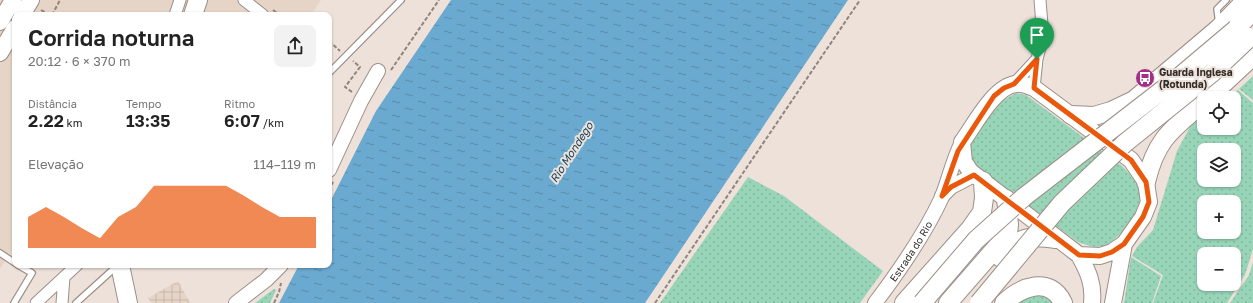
<!DOCTYPE html>
<html lang="pt">
<head>
<meta charset="utf-8">
<style>
	body { margin:0; font-family:"Golos Text",sans-serif; background:#f2f2f2; color:#222; height:100vh; display:flex; flex-direction:column; font-size:15px; white-space:nowrap }
	* { box-sizing:border-box; margin:0 }
	p { font-size:13px; color:#767676 }
	.icon { flex:none; width:22px; height:22px; fill:none; stroke:currentColor; stroke-width:2; stroke-linecap:round; stroke-linejoin:round }
	.map { position:relative; flex:1; overflow:hidden }
	.details { position:absolute; left:12px; top:12px; width:320px; height:256px; display:flex; flex-direction:column; background:#fff; border-radius:8px; box-shadow:0 1px 3px #0004 }
	.details>* { flex:none }
	.fabs { position:absolute; left:1197px; top:91px; display:grid; gap:8px }
	.fabs a { display:grid; place-items:center; width:44px; height:44px; border-radius:8px; background:#fff; box-shadow:0 1px 3px #0004; font-size:20px }
	.pin { position:absolute; display:grid; place-items:center; width:34px; height:34px; color:#fff; margin:-41px -17px; border-radius:50% 50% 50% 0; rotate:-45deg; box-shadow:0 0 4px #0007 }
	.pin .icon { rotate:45deg }
	.round { display:grid; place-items:center; flex:none; width:42px; height:42px; border-radius:8px; background:#f2f2f2 }
	.headline { display:flex; align-items:center; justify-content:space-between; height:68px; padding:0 16px }
	h1 { font-size:22px; font-weight:600; line-height:30px }
	.figures { display:grid; grid-template-columns:repeat(3,1fr); gap:6px; height:68px; padding:4px 16px }
	.figures div { display:grid; align-content:center }
	.figures b { font-size:17px; font-weight:600 }
	.figures small { font-size:11px; font-weight:400 }
	.figures p { font-size:11px }
	.chart { height:112px; padding:8px 16px }
	.chart p { display:flex; justify-content:space-between }
	.chart svg { width:100%; height:72px; margin-top:4px; fill:#ea580c; opacity:.7 }
	.map>svg:first-child { display:block }
	.built { fill:#e6d5c7 }
	.industrial { fill:url(#industrial-grid) }
	.grass { fill:url(#grass-dots); fill-rule:evenodd }
	.water { fill:url(#water-ripples) }
	.lines { fill:none; stroke-linecap:round; stroke-linejoin:round }
	.service-casing { stroke:#9b9088; stroke-width:8 }
	.minor-casing { stroke:#9b9088; stroke-width:13 }
	.tertiary-casing { stroke:#9b9088; stroke-width:16 }
	.secondary-casing { stroke:#9b9088; stroke-width:18 }
	.primary-casing { stroke:#9b9088; stroke-width:20 }
	.trunk-casing { stroke:#9b9088; stroke-width:20 }
	.path { stroke:#8d857f; stroke-width:2; stroke-dasharray:4 2; stroke-linecap:butt }
	.service { stroke:#fff; stroke-width:5.5 }
	.minor { stroke:#fff; stroke-width:11 }
	.tertiary { stroke:#fff; stroke-width:14 }
	.secondary { stroke:#fff; stroke-width:16 }
	.primary { stroke:#fff; stroke-width:18 }
	.trunk { stroke:#fff; stroke-width:18 }
	.primary-bridge-casing { stroke:#9b9088; stroke-width:20; stroke-linecap:butt }
	.primary-bridge { stroke:#fff; stroke-width:18 }
	.route-casing { stroke:#fff; stroke-width:8 }
	.route { stroke:#ea580c; stroke-width:5 }
	.labels { text-anchor:middle; dominant-baseline:central; stroke-width:4; stroke-linejoin:round; paint-order:stroke }
	.poi-label { font-size:10px; font-weight:bold; fill:#312d29; stroke:#ede1d9; text-anchor:start }
	.street-label { font-size:10px; fill:#312d29; stroke:#ede1d9 }
	.water-label { font-size:11px; font-style:italic; fill:#0f425d; stroke:#ede1d9 }
</style>
</head>
<body>
<div class="map">
<svg width="1253" height="303" viewBox="0 0 1253 303">
	<defs>
		<pattern id="industrial-grid" width="8" height="8" patternUnits="userSpaceOnUse"><rect width="8" height="8" fill="#e6d5c7"/><path d="M0 4h8M4 0v8" fill="none" stroke="#c6b7ab"/></pattern>
		<pattern id="grass-dots" width="8" height="8" patternUnits="userSpaceOnUse"><rect width="8" height="8" fill="#98d5b8"/><path d="M2 2h.1M6 6h.1" fill="none" stroke="#83b79e" stroke-width="1.8" stroke-linecap="round"/></pattern>
		<pattern id="water-ripples" width="26" height="14" patternUnits="userSpaceOnUse"><rect width="26" height="14" fill="#6aa9d0"/><path d="M2 4q2-2 4 0t4 0M15 11q2-2 4 0t4 0" fill="none" stroke="#588aa9"/></pattern>
	</defs>
	<rect width="100%" height="100%" fill="#ede1d9"/>
	<!-- built -->
	<path class="built" d="M0,0H321L311,15H15V246L0,269Z"/>
	<!-- industrial -->
	<path class="industrial" d="M178,281L190,303H151L148,298Z"/>
	<!-- grass -->
	<path class="grass" d="M1253,76V100L1239,89Z
		M1238,90L1253,103V249L1245,275L1227,303H1153L1163,275L1132,256L1137,247L1153,230L1177,151L1191,125L1204,115V128H1234V98H1226ZM1204,150H1234V180H1204ZM1204,202H1234V232H1204ZM1204,254H1234V284H1204Z
		M1016,93L1026,95L1122,166C1145,188 1145,203 1126,227C1110,246 1102,252 1078,242L980,170L972,162L969,150L971,139L1000,102Z
		M748,177L784,196L883,271L860,303H660Z
		M1131,257L1161,276L1152,303H1124Z
		M1253,262V303H1230L1249,275Z
		M274,289L276,290L270,303H255Z
		M1041,295L1055,303H1016L1024,297Z"/>
	<!-- water -->
	<path class="water" d="M451,0H848L645,303H279L299,265H329V204L376,111Z"/>
	<g class="lines">
		<!-- service casing -->
		<g class="service-casing">
			<path id="service" d="M1219,24L1217,9L1226,0
				M329,73L401,0
				M0,253L15,263
				M14,303L32,273L18,265
				M76,303L118,265"/>
		</g>
		<!-- minor casing -->
		<g class="minor-casing">
			<path id="minor" d="M244,0L263,15
				M175,15L180,0
				M1014,84L1037,59
				M1034,88L1037,59L1043,37L1040,0
				M36,303L77,265
				M62,303L64,277"/>
		</g>
		<!-- tertiary casing -->
		<g class="tertiary-casing">
			<g id="tertiary">
				<path d="M329,170L361,101L378,71"/>
				<path d="M942,196L951,187L974,175"/>
				<path d="M236,303L266,280L281,265"/>
				<path id="s1" d="M875,303C900,270 925,234 942,197C949,179 953,160 962,142"/>
			</g>
		</g>
		<!-- secondary casing -->
		<g class="secondary-casing">
			<path id="secondary" d="M22,15L31,0
				M0,22L13,0
				M0,53L15,28
				M1079,255L1100,256L1112,252L1124,244L1143,217L1149,202L1146,182L1131,160L1034,88C1028,86 1022,83 1016,84C994,86 974,126 962,142L964,162L971,172L1079,255C1088,271 1094,284 1092,303
				M1113,303L1124,244"/>
		</g>
		<!-- primary casing -->
		<g class="primary-casing">
			<path id="primary" d="M1236,29L1253,11
				M1208,98L1253,56
				M1071,115L1094,116L1111,111L1134,100L1219,28L1246,0
				M1146,182C1156,139 1172,129 1204,102
				M1001,258C1020,236 1028,235 1056,239
				M948,303L1008,234L1009,224L1006,199"/>
		</g>
		<!-- trunk casing -->
		<g class="trunk-casing">
			<path id="trunk" d="M193,15L198,0
				M120,265L128,303
				M904,303L970,229L982,212L984,198L983,181
				M1004,303C1021,287 1050,275 1063,303"/>
		</g>
		<!-- path -->
		<path class="path" d="M41,10L50,15
			M273,10L280,15
			M52,15L60,0
			M329,41L340,51
			M391,70L439,0
			M352,92L345,87L360,67L353,61
			M329,190L333,182
			M274,303L279,292L281,283
			M655,303L860,0"/>
		<!-- service -->
		<use href="#service" class="service"/>
		<!-- minor -->
		<use href="#minor" class="minor"/>
		<!-- tertiary -->
		<use href="#tertiary" class="tertiary"/>
		<!-- secondary -->
		<use href="#secondary" class="secondary"/>
		<!-- primary -->
		<use href="#primary" class="primary"/>
		<!-- trunk -->
		<use href="#trunk" class="trunk"/>
		<!-- primary-bridge casing -->
		<g class="primary-bridge-casing">
			<path id="primary-bridge" d="M922,303L976,240L1024,197L1178,78L1236,29
				M979,303L1062,203L1125,143L1212,73L1250,37"/>
		</g>
		<!-- primary-bridge -->
		<use href="#primary-bridge" class="primary-bridge"/>
	</g>
	<g class="lines">
		<!-- route casing -->
		<g class="route-casing">
			<path id="route" d="M1037,59L1034,88L1131,160L1146,182L1149,202L1143,217L1124,244L1112,252L1100,256L1079,255L974,175L951,187L942,196L958,151L994,96L1004,88L1014,84Z"/>
		</g>
		<!-- route -->
		<use href="#route" class="route"/>
	</g>
	<!-- icons -->
	<defs>
		<g id="bus-disc" transform="scale(1)"><circle r="9.5" fill="#a22f8a" stroke="#ede1d9"/><path d="M-5-6H5V4H4V6H2V4H-2V6H-4V4H-5ZM-3.5-4V0h7V-4ZM-3.5 1.2v1.5H-2V1.2ZM2 1.2v1.5H3.5V1.2Z" fill="#fff"/></g>
	</defs>
	<g fill-rule="evenodd">
		<use href="#bus-disc" x="1145" y="78"/>
	</g>
	<g class="labels">
		<!-- poi labels -->
		<g class="poi-label">
			<text x="1159" y="72">Guarda Inglesa<tspan x="1159" dy="12">(Rotunda)</tspan></text>
		</g>
		<!-- street labels -->
		<g class="street-label">
			<text stroke="none"><textPath href="#s1" startOffset="63">Estrada do Rio</textPath></text>
		</g>
		<!-- water labels -->
		<g class="water-label">
			<text transform="translate(571 152) rotate(-57)">Rio Mondego</text>
		</g>
	</g>
</svg>
<div class="fabs">
<a><svg class="icon" aria-label="locate" viewBox="0 0 24 24"><circle cx="12" cy="12" r="6"/><path d="M12 2v4M12 18v4M2 12h4M18 12h4"/></svg></a>
<a><svg class="icon" aria-label="layers" viewBox="0 0 24 24"><path d="M12 4l9 5-9 5-9-5zM3 14l9 5 9-5"/></svg></a>
<a>+</a>
<a>−</a>
</div>
<div class="pin" style="left:1037px;top:59px;background:#1e9e55"><svg class="icon" aria-label="arrive" viewBox="0 0 24 24"><path d="M6 21V4h12l-3 4 3 4H6"/></svg></div>
<section class="details">
<div class="headline"><div><h1>Corrida noturna</h1><p>20:12 · 6 × 370 m</p></div><a class="round"><svg class="icon" aria-label="share" viewBox="0 0 24 24"><path d="M12 15V3M7 8l5-5 5 5M5 13v7h14v-7"/></svg></a></div>
<div class="figures">
<div><p>Distância</p><b>2.22<small> km</small></b></div>
<div><p>Tempo</p><b>13:35</b></div>
<div><p>Ritmo</p><b>6:07<small> /km</small></b></div>
</div>
<div class="chart"><p><span>Elevação</span>114–119 m</p>
<svg viewBox="0 0 160 44" preserveAspectRatio="none"><path d="M0 44V25L10 19L20 25L30 32L40 38L50 25L60 19L70 6L80 6L90 6L100 6L110 6L120 12L130 19L140 25L150 25L160 25V44z"/></svg>
</div>
</section>
</div>
</body>
</html>
